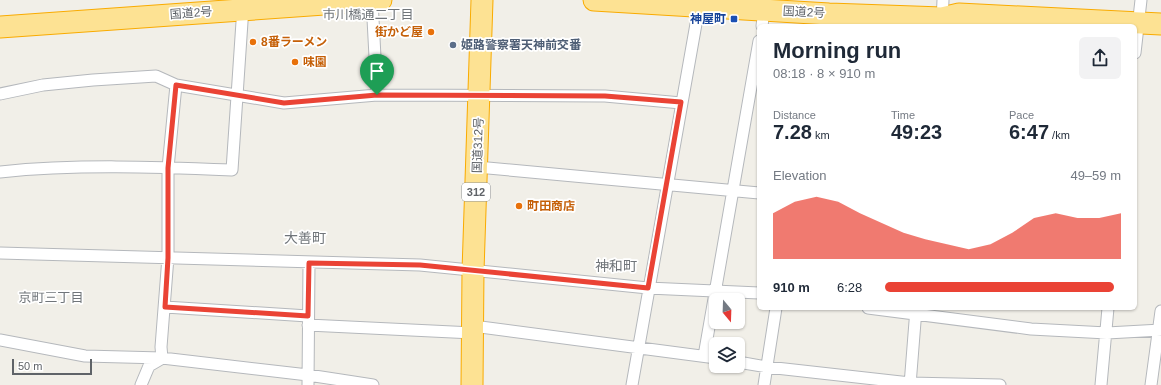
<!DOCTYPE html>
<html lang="en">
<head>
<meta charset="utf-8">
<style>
	body { margin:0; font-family:Helvetica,"Noto Sans JP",sans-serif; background:#f2f2f3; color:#1f2937; height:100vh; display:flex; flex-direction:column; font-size:15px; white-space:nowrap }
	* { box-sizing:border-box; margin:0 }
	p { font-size:13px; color:#747a83 }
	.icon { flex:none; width:22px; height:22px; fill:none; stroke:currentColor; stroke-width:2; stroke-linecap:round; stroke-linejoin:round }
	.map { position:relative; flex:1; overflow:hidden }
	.panel { position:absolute; left:757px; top:24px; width:380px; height:286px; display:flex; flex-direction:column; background:#fff; border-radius:6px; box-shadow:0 1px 3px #0004 }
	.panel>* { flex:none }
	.needle { width:26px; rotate:161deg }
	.tools { position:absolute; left:709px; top:293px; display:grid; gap:8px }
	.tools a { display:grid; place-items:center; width:36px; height:36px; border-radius:6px; background:#fff; box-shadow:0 1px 3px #0004; font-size:20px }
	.scale { position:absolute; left:12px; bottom:10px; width:80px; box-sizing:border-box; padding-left:4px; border:2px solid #5f6368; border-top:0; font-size:11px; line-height:14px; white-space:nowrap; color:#5f6368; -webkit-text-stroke:3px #fff; paint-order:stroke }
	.pin { position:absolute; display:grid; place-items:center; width:34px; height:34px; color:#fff; margin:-41px -17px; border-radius:50% 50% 50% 0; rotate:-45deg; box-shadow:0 0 4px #0007 }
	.pin .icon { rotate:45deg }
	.round { display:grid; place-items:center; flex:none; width:42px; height:42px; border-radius:6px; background:#f2f2f3 }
	.head { display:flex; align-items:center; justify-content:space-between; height:68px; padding:0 16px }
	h1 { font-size:22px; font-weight:700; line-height:30px }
	.figures { display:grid; grid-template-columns:repeat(3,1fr); gap:6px; height:68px; padding:4px 16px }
	.figures div { display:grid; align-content:center }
	.figures b { font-size:20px; font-weight:700 }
	.figures small { font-size:11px; font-weight:400 }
	.figures p { font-size:11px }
	.chart { height:112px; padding:8px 16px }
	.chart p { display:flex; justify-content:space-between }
	.chart svg { width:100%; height:72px; margin-top:4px; fill:#ea4335; opacity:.7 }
	ul { padding:0 16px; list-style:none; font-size:13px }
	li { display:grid; grid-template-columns:64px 48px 1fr; align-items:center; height:30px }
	li i { height:10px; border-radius:5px; background:#ea4335 }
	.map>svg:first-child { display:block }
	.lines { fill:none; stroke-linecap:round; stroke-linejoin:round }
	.street-casing { stroke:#b5b8bc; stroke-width:13 }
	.highway-casing { stroke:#f9ab00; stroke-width:23 }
	.street { stroke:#fff; stroke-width:11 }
	.highway { stroke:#fde293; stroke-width:21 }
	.route-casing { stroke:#fff; stroke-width:8 }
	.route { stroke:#ea4335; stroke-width:5 }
	.transit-dot { fill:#1a4fb4; stroke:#fff; stroke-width:1.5 }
	.food-dot { fill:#e8710a; stroke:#fff; stroke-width:1.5 }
	.service-dot { fill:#5c6f8a; stroke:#fff; stroke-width:1.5 }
	.labels { text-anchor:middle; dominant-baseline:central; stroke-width:3.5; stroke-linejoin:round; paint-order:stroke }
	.shield { fill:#fff; stroke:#8f9295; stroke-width:1 }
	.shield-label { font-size:11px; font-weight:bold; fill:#5f6368 }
	.street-label { font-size:12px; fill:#5f6368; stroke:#fff }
	.transit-label { font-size:12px; font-weight:bold; fill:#164399; stroke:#fff; text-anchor:end }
	.food-label { font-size:12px; font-weight:bold; fill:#c56008; stroke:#fff; text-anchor:start }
	.service-label { font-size:12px; font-weight:bold; fill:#4e5e75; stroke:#fff; text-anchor:start }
	.neighbourhood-label { font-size:13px; fill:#70757a; stroke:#fff }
	.quarter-label { font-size:14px; fill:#70757a; stroke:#fff }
</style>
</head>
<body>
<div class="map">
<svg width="1161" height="385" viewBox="0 0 1161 385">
	<rect width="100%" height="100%" fill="#f1efe8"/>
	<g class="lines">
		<!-- street casing -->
		<g class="street-casing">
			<path id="street" d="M372,0L377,95
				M942,21L943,0
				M762,26L764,10
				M1135,53L1141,0
				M0,94L43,85L93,80L156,76L176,85L284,103L377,95L605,96L681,103
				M477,167L759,193
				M0,172C77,164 155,167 232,170L243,7
				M0,253L420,265L648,288L759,293
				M165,307L308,316
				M868,308L1031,329L1107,333L1161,330
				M308,325L473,333
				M473,326L716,358
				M0,340L85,356L162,358L308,375L373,385
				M704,356L759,41
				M162,358L161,347L168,257V168L176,85
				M738,362L767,367L910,383L1000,385
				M141,385L149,366L161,359
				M308,385L309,263
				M632,385L699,7
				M764,385L776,308
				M910,385L916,309
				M1101,385L1108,308
				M1151,385L1161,311"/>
		</g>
		<!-- highway casing -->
		<g class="highway-casing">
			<path id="highway" d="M594,0L829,14L942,18L959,14L1161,24
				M0,27L381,0
				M472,385L473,271L482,0"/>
		</g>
		<!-- street -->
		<use href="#street" class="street"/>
		<!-- highway -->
		<use href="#highway" class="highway"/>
	</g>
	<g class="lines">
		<!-- route casing -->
		<g class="route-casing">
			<path id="route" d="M176,85L284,103L377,95L605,96L681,102L648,288L420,265L309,263L308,316L165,307L168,258V168Z"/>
		</g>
		<!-- route -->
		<use href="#route" class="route"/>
	</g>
	<!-- markers -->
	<rect class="transit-dot" x="730" y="15" width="8" height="8" rx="2"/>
	<g class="food-dot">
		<circle cx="431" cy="32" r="4"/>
		<circle cx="253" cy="42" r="4"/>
		<circle cx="295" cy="62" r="4"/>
		<circle cx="519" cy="206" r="4"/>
	</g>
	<circle class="service-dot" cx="453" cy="45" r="4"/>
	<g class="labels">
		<!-- shield labels -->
		<rect class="shield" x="462" y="183" width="28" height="18" rx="3"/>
		<g class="shield-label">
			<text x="476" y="192">312</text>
		</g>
		<!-- street labels -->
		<g class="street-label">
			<text transform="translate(804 12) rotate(3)">国道2号</text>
			<text transform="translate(191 13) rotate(-4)">国道2号</text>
			<text transform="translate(478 145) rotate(-88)">国道312号</text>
		</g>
		<!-- transit labels -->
		<g class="transit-label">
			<text x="726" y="19">神屋町</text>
		</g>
		<!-- food labels -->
		<g class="food-label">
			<text x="423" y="32" text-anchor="end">街かど屋</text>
			<text x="261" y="42">8番ラーメン</text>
			<text x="303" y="62">味園</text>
			<text x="527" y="206">町田商店</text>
		</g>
		<!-- service labels -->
		<g class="service-label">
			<text x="461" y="45">姫路警察署天神前交番</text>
		</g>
		<!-- neighbourhood labels -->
		<g class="neighbourhood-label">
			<text x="368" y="14">市川橋通二丁目</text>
			<text x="51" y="297">京町三丁目</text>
		</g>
		<!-- quarter labels -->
		<g class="quarter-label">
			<text x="305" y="238">大善町</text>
			<text x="616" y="266">神和町</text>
		</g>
	</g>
</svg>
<div class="tools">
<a><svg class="needle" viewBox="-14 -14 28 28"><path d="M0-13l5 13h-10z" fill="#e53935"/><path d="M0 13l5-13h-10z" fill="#747a83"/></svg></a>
<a><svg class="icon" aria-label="layers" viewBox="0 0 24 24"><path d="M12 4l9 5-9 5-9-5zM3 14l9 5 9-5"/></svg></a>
</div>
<div class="scale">50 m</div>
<div class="pin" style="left:377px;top:95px;background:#1e9e55"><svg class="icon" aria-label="arrive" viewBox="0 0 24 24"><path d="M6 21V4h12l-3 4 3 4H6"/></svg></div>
<section class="panel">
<div class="head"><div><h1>Morning run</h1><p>08:18 · 8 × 910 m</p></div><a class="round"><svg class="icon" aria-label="share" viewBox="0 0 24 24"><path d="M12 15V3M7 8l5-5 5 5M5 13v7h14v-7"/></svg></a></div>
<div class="figures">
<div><p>Distance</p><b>7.28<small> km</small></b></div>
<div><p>Time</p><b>49:23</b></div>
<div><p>Pace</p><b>6:47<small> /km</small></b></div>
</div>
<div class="chart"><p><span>Elevation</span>49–59 m</p>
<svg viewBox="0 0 160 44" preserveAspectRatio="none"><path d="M0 44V16L10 9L20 6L30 9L40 16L50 22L60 28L70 32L80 35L90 38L100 35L110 28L120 19L130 16L140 19L150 19L160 16V44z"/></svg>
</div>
<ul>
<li><b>910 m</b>6:28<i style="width:97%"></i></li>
</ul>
</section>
</div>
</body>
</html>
